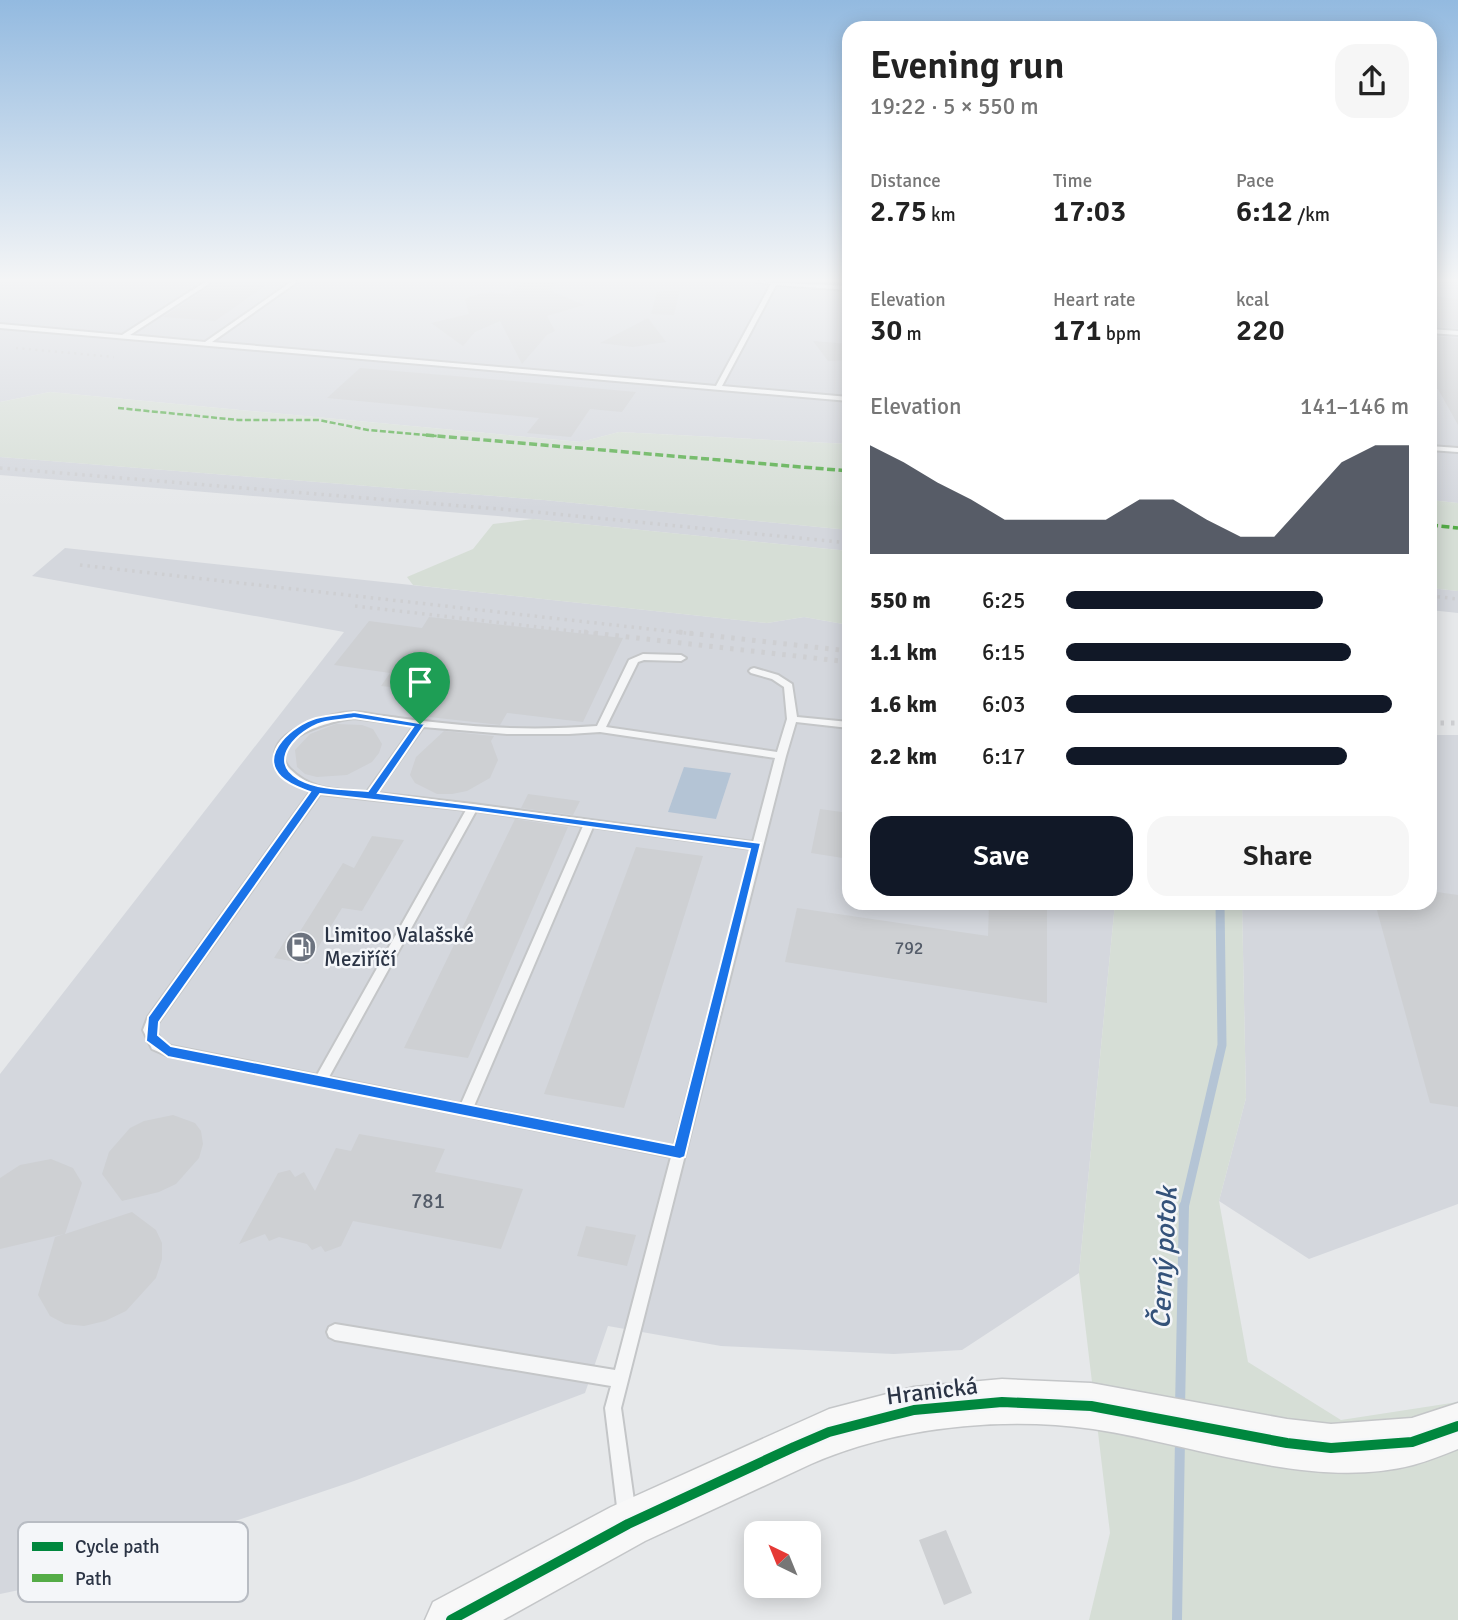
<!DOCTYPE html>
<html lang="en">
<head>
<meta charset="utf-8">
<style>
	body { margin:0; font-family:Signika,sans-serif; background:#f6f6f6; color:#222; height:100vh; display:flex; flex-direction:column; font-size:26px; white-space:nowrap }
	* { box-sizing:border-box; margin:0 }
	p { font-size:23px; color:#767676 }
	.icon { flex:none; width:38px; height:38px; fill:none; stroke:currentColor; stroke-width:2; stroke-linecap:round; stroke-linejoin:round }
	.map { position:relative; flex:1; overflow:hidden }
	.side { position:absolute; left:842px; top:21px; width:595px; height:889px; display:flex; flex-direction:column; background:#fff; border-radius:21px; box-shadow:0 4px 18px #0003 }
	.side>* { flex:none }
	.needle { width:46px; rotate:317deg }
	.fabs { position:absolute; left:744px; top:1521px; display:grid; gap:14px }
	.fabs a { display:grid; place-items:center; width:77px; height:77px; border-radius:14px; background:#fff; box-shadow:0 4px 18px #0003; font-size:35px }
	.pin { position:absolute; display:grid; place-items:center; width:60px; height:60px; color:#fff; margin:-72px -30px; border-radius:50% 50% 50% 0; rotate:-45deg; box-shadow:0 0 7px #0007 }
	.pin .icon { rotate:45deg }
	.round { display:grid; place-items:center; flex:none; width:74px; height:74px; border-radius:21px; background:#f6f6f6 }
	.overview { display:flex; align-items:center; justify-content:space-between; height:119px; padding:0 28px }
	h1 { font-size:38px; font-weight:600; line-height:52px }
	.metrics { display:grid; grid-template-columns:repeat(3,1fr); gap:10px; height:119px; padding:7px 28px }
	.metrics div { display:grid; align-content:center }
	.metrics b { font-size:30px; font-weight:600 }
	.metrics small { font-size:19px; font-weight:400 }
	.metrics p { font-size:19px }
	.chart { height:196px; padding:14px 28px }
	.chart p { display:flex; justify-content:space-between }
	.chart svg { width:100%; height:126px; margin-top:7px; fill:#111827; opacity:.7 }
	.button { display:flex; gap:14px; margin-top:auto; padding:14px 28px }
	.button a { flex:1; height:80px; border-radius:21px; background:#111827; color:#fff; font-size:28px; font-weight:600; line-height:80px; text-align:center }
	.button a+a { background:#f6f6f6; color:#222 }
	ul { padding:0 28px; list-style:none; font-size:23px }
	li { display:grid; grid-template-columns:112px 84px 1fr; align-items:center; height:52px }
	li i { height:18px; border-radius:9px; background:#111827 }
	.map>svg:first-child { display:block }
	.built { fill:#d4d7dd }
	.green { fill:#d6ded6 }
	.water { fill:#b4c4d5 }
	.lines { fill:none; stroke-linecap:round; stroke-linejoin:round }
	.stream-far1 { stroke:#b4c4d5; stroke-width:9 }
	.stream { stroke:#b4c4d5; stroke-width:10 }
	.building { fill:#ced0d3 }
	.lane-casing { stroke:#c4c6c8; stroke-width:4 }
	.secondary-casing { stroke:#c4c6c8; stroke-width:3 }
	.lane { fill:#f5f6f7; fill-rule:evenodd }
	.secondary { fill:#f8f8f8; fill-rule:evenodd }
	.rail-far2 { stroke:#cecfd2; stroke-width:2.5; stroke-dasharray:2 4.5; stroke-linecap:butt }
	.rail-far1 { stroke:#cecfd2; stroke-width:3.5; stroke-dasharray:2.5 5; stroke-linecap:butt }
	.rail { stroke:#cecfd2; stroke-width:5; stroke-dasharray:3.5 7; stroke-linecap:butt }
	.quiet-far1 { stroke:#54ac47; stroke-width:2.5; stroke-dasharray:6 2.5; stroke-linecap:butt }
	.quiet { stroke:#54ac47; stroke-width:3.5; stroke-dasharray:8 3.5; stroke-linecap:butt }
	.cycleway-casing { stroke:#f4f6f9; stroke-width:15 }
	.cycleway { stroke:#00873e; stroke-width:10 }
	.route { fill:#1a73e8; stroke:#fff; stroke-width:2; fill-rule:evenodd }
	.labels { text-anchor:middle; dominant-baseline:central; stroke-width:5; stroke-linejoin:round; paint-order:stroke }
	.number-label { font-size:18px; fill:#545c69 }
	.poi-label { font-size:21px; fill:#2b3445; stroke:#f4f6f9; text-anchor:start }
	.near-number-label { font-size:21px; fill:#545c69 }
	.near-street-label { font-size:24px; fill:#2b3445; stroke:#f4f6f9 }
	.near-water-label { font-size:28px; font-style:italic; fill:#34527a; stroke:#f4f6f9 }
	.key { fill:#f4f6f9; stroke:#b8bcc3; stroke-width:2 }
	.key-label { font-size:19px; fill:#2b3445 }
</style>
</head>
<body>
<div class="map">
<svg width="1458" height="1620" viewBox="0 0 1458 1620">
	<rect width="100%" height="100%" fill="#e6e8ea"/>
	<!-- built -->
	<path class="built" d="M0,282H849V444L619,432L581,442L50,392L0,402Z
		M1430,282H1458V503L1430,500Z
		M0,457L544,500L849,530V551L533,519L0,475Z
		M65,548L767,623L804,617L849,625V903H1115L1079,1273L962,1350L894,1354L721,1346L608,1326L585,1393L354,1481L48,1584L0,1594V1074L344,632L32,576Z
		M1430,588L1458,591V613L1430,610Z
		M1430,735H1458V1204L1309,1259L1219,1201L1246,1098L1242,903H1430Z"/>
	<!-- green -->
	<path class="green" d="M50,392L581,442L619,432L849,444V530L544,500L0,457V402Z
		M1430,500L1458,503V591L1430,588Z
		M533,519L849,551V625L804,617L767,623L413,585L407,577L473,549L493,524Z
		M1115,903H1242L1246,1098L1219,1201L1248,1362L1341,1420L1458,1402V1620H1089L1110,1533L1079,1273Z"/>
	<!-- water -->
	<path class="water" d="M684,767L731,773L716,819L668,812Z"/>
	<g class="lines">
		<!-- stream-far1 -->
		<path class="stream-far1" d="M1184,1208L1222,1045L1220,903"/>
		<!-- stream -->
		<path class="stream" d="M1180,1408L1184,1206
			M1177,1620L1180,1438"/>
	</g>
	<!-- building -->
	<path class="building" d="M522,282H557L549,290L584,305L547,316L555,331L547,335L522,364L500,321L475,332L463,346L431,323L469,314L465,299L474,295L491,292L509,295Z
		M215,283L265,286L215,321L163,317Z
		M680,290L674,315L651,314L657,292Z
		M1430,296L1458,299V328L1430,327Z
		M648,318L666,342L633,347L600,343Z
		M1430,336L1458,338V425L1438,389H1430Z
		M813,341L849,344V360L828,361Z
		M360,368L490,379L636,392L622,412L590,409L571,437L527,433L539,418L327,398Z
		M429,617L623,638L583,722L507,713L500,725L421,716L436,692L381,686L390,673L334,665L369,621L422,628Z
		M336,724L362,725L373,729L382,744L379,753L372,762L347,775L317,777L305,774L297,767L295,750L310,734Z
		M444,731L494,736L491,741L498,760L490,778L467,791L452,794H437L415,783L410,775L416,757Z
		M528,794L580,801L573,815L521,808Z
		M820,809L849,813V859L811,853Z
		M515,819L568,827L468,1058L404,1048Z
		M372,836L404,840L362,911L342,908L308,964L274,958L291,931L299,933L343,863L354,868Z
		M636,847L703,856L624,1108L544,1094Z
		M1430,891L1458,895V1107L1430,1103L1375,903H1430Z
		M989,903H1047V1003L785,962L797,908L988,936Z
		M173,1115L195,1123L201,1131L203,1144L199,1158L176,1184L159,1192L122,1201L102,1174L109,1152L130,1128L144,1121Z
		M359,1134L445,1149L435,1172L523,1189L501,1249L353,1221L341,1246L325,1252L321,1246L312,1250L307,1244L279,1237L269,1241L265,1234L239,1244L278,1173L290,1170L295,1177L304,1172L315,1191L336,1148L351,1151Z
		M51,1159L73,1168L82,1183L65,1234L132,1212L156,1230L162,1243V1259L156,1278L126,1311L105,1321L84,1326L65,1324L50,1316L38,1295L55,1237L64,1234L0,1249V1178L20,1165Z
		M586,1226L636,1235L627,1266L577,1256Z
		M946,1530L972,1593L944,1605L919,1540Z"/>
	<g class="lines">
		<!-- lane casing -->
		<g class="lane-casing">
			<path id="lane" d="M205,282L210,283L130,335L205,342L291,282H297L212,342L716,386L771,284L756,282L849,286V290L776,285L722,386L849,397V401L0,328V324L122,335Z
				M1430,329L1458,331V335L1430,333Z
				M1430,446L1458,448V452L1430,450Z
				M643,654L681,655L686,658L681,661L644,660L638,662L606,727L777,752L787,719L784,687L772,679L751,673L749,671L751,669L754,668L778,675L792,684L797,717L849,722V728L796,722L786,756L621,1408L636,1515L633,1521L627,1524L621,1521L618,1515L605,1408L611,1386L335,1340L329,1337L327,1332L329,1327L335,1324L615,1370L671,1157L168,1056L152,1049L143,1030L148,1017L311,791C296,784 275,775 275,756C274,729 331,713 353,712C363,712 374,715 384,716C404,719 423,721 442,723C494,729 545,730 597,726L629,660ZM354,718L414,726L367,792C352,790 332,791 318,786C308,783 297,776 290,769C261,738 336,720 354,718ZM423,727L507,734H569L600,732L775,758L753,842L473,804L377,793ZM320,794L466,810L317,1075L171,1046L162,1041L155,1030L158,1023ZM476,811L583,826L461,1104L329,1077ZM593,827L752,849L674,1146L474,1106Z"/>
		</g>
		<!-- secondary casing -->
		<g class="secondary-casing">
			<path id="secondary" d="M1002,1379L1091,1383L1287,1419L1331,1424L1412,1418L1458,1403V1449C1443,1455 1428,1461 1413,1465C1313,1491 1193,1444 1093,1429C1002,1416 895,1427 811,1464L645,1541L503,1620H425L433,1602L611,1507L829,1409L914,1387Z"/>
		</g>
		<!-- lane -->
		<use href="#lane" class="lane"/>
		<!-- secondary -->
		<use href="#secondary" class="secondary"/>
		<!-- rail-far2 -->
		<path class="rail-far2" d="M16,348L114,357"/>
		<!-- rail-far1 -->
		<path class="rail-far1" d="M0,468L536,512L849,543
			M80,565L694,634
			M1430,596L1458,599
			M355,606L599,634"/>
		<!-- rail -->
		<path class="rail" d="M584,632L849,662
			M679,632L849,651
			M1430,723H1458"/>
		<!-- quiet-far1 -->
		<path class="quiet-far1" d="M118,408L238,420H319L368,430L447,437"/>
		<!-- quiet -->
		<path class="quiet" d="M426,435L849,471
			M1430,525L1458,528"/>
		<!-- cycleway casing -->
		<g class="cycleway-casing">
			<path id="cycleway" d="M451,1620L628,1524L794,1447L829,1432L914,1410L1002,1402L1091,1406L1287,1443L1331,1448L1412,1442L1458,1426"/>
		</g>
		<!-- cycleway -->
		<use href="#cycleway" class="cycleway"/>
	</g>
	<!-- sky -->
	<linearGradient id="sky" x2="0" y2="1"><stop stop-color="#93bae0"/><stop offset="0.55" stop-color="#f4f5f6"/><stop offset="1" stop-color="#f4f5f6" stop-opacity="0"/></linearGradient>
	<rect width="1458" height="509" fill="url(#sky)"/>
	<!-- route -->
	<path class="route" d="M354,712L425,724L378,793L761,843L685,1157L680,1159L168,1057L146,1041L148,1017L310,792C300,788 289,785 281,777C257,753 295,724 316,718C328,715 342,714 354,712ZM354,718L413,727L368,791C345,789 320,790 299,779C266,761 299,730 322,723C332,720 344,720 354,718ZM320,794L473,811L750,849L674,1145L171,1046L158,1035L159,1022Z"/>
	<!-- icons -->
	<defs>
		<g id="fuel-disc" transform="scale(1.575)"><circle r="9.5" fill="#6c737f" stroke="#f4f6f9"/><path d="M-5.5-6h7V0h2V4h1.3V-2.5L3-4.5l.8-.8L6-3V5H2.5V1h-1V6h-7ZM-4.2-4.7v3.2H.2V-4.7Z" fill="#fff"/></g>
	</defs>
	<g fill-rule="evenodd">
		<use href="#fuel-disc" x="301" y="947"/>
	</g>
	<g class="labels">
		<!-- number labels -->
		<g class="number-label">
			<text x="909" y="948">792</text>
		</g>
		<!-- poi labels -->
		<g class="poi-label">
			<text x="324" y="935">Limitoo Valašské<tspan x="324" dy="24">Meziříčí</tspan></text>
		</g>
		<!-- near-number labels -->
		<g class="near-number-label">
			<text x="428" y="1201">781</text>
		</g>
		<!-- near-street labels -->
		<g class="near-street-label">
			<text transform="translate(932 1391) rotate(-7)">Hranická</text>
		</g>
		<!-- near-water labels -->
		<g class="near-water-label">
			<text transform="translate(1164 1258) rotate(-87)">Černý potok</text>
		</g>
	</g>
	<!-- legend -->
	<rect x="18" y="1522" width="230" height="80" rx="10" class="key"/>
	<rect x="32" y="1542" width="31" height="9" fill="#00873e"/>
	<rect x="32" y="1574" width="31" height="8" fill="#54ac47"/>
	<g class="key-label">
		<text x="75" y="1553">Cycle path</text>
		<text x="75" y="1585">Path</text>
	</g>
</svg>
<div class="fabs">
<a><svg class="needle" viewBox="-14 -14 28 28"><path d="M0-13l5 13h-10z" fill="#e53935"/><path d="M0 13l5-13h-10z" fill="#767676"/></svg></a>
</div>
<div class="pin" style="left:420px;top:724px;background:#1e9e55"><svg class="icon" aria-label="arrive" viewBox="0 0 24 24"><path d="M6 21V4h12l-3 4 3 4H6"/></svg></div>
<section class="side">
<div class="overview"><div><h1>Evening run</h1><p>19:22 · 5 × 550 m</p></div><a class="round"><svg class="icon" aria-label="share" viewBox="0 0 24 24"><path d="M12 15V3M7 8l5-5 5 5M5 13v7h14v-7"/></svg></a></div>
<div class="metrics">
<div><p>Distance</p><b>2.75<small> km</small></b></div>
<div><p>Time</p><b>17:03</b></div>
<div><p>Pace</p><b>6:12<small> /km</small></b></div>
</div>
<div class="metrics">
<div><p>Elevation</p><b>30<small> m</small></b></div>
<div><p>Heart rate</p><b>171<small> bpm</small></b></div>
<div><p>kcal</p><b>220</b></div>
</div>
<div class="chart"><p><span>Elevation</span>141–146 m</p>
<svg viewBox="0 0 160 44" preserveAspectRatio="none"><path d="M0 44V6L10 12L20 19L30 25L40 32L50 32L60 32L70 32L80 25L90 25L100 32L110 38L120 38L130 25L140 12L150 6L160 6V44z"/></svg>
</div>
<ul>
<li><b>550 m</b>6:25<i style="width:75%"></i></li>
<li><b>1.1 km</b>6:15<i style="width:83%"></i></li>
<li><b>1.6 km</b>6:03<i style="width:95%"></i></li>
<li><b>2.2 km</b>6:17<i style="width:82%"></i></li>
</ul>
<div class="button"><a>Save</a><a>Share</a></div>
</section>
</div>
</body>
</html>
